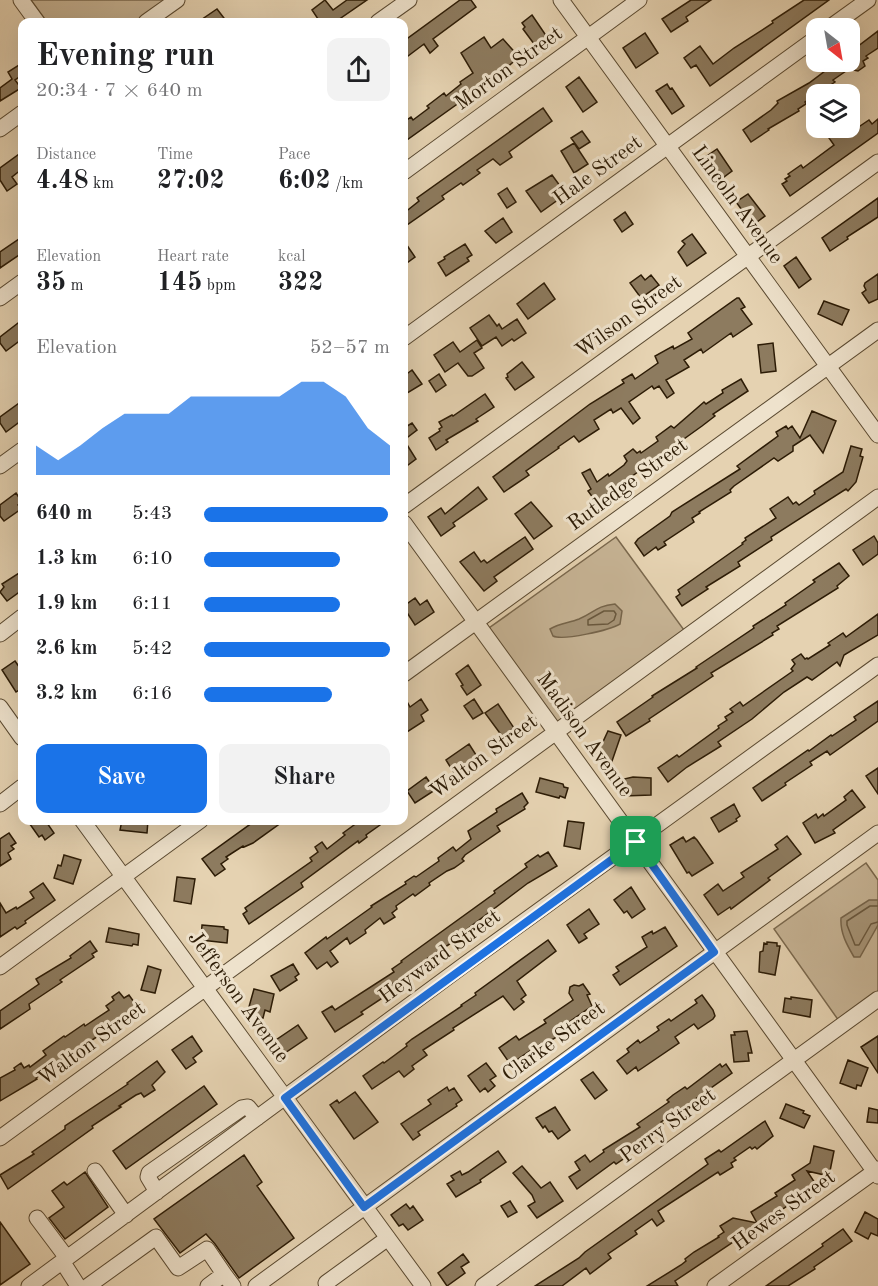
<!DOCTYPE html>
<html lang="en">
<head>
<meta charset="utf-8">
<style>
	body { margin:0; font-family:"Old Standard TT",serif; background:#f2f2f2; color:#202124; height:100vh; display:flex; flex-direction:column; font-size:22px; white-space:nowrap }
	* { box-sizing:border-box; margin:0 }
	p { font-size:20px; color:#757577 }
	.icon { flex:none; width:33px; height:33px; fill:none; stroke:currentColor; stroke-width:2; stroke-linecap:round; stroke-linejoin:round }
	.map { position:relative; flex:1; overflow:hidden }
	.side { position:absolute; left:18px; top:18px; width:390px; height:807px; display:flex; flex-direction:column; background:#fff; border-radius:12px; box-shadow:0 6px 24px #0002 }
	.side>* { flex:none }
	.needle { width:39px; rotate:149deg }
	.buttons { position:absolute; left:806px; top:18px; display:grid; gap:12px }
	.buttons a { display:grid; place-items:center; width:54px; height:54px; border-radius:12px; background:#fff; box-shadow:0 6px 24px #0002; font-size:30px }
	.pin { position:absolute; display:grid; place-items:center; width:51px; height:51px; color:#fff; margin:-26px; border-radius:12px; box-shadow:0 3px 9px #0006 }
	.round { display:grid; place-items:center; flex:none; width:63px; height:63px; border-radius:12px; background:#f2f2f2 }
	.overview { display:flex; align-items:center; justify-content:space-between; height:102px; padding:0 18px }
	h1 { font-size:33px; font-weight:700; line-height:45px }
	.figures { display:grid; grid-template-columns:repeat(3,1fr); gap:9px; height:102px; padding:6px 18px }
	.figures div { display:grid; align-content:center }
	.figures b { font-size:26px; font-weight:700 }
	.figures small { font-size:16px; font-weight:400 }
	.figures p { font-size:16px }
	.chart { height:168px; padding:12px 18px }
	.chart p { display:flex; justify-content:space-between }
	.chart svg { width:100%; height:108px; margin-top:6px; fill:#1a73e8; opacity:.7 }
	.button { display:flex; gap:12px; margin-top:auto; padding:12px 18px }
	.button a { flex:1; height:69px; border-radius:12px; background:#1a73e8; color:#fff; font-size:24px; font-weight:700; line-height:69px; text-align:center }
	.button a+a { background:#f2f2f2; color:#202124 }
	ul { padding:0 18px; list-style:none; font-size:20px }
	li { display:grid; grid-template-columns:96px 72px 1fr; align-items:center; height:45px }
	li i { height:15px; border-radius:8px; background:#1a73e8 }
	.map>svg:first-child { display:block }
	.green { fill:#c6b394; stroke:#7a684d; stroke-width:1.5 }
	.water { fill:#a69477; stroke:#76644a; stroke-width:1.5 }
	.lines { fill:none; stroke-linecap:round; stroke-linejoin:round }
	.shore { stroke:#6a583e; stroke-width:1.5 }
	.building { fill:#8d7b5f; stroke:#2d1c06; stroke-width:1.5 }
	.minor-casing { stroke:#5b4a31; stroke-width:17 }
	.minor { stroke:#eee2cc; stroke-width:15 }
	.route-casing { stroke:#fff; stroke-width:12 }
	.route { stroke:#1a73e8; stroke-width:8 }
	.labels { text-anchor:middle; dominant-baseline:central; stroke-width:6; stroke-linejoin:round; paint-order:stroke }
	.street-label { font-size:21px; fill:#2d1c06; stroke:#eee2cc }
</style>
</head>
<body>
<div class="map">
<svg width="878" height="1286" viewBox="0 0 878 1286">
	<rect width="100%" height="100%" fill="#e5d2b1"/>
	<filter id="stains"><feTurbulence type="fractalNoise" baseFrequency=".00333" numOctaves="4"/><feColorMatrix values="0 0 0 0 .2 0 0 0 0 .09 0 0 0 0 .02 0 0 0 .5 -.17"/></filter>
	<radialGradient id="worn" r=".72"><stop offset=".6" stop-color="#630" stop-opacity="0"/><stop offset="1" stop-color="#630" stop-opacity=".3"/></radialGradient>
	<!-- green -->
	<path class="green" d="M31,0H169L138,22H47Z
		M616,537L684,630L557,722L489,628Z
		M866,863L878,880V994L839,1021L774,929Z"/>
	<!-- water -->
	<path class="water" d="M615,604L622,611L620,624C610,630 563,641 553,636L550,629C560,623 569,623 579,619C595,612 596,606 615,604Z
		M869,900H878V925L860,957H854C847,945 840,933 841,918Z"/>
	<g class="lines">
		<!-- shore -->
		<path class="shore" d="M604,611H614L616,614L614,620L608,624L588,625V620Z
			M878,906H870L847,921V925L855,945H859L871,924L878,922"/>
	</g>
	<!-- building -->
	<path class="building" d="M325,0L333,10L347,0H367L335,22H320L312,10Z
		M460,0H471L476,7L433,39L438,46L430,53L424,44L404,59V41Z
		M691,0H711L686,17L688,21L671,32L662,19Z
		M804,0H829L710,86L696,65L691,68L684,58L700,46L713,64L734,48L773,23L772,21Z
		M217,9L227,22H198Z
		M532,15L547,37L545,38L550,45L540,52L523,29L525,27L522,23Z
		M878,31V48L866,56L868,58L863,61L865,66L858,71L849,69L833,80L835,82L805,102L806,104L798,109L799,111L768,129L769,130L751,142L743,130L771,110L778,103L777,101L809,83L837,62H849V53Z
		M645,33L658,53L636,68L623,48Z
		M484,37L491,48L503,39L519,57L498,75L404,142V122L411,117L413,120L429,108L427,106L444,93L446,96L461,84L460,82L473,73L461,53Z
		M22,63V75L15,80L21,88L0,101V88L12,79L8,72Z
		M579,77L597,102L583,112L566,87Z
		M667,84L670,89L672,88L684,106L672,114L656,91Z
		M543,108L552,121L509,152L512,157L500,165L493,159L477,170L480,173L463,185L461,183L442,196L444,199L404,227V213L419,201L417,198Z
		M878,119V133L790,196L782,184L787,181L785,179L790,176L788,174L801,165L803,168L834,145L829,138L845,128H849V125L856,120L860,126L869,120L872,124Z
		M582,131L590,142L579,149L571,138Z
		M574,143L588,164L574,173L561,151Z
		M717,149L732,171L720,180L704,158Z
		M22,152V169L12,177L17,184L7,191L0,180V168Z
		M552,175L566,194L541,212L526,191Z
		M507,188L516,202L507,208L498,194Z
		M748,194L765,216L753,225L736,202Z
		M878,198V217L847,237L848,239L830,251L822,238Z
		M625,212L633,224L622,232L614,220Z
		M503,218L512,232L496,243L485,231Z
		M692,234L706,253L687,266L678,252L685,244L682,241Z
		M22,237V253L0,268V252Z
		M404,241L415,257L404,265Z
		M465,244L472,255L467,258L469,261L446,276L438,263L445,259L444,257Z
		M796,257L811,279L799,288L784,266Z
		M878,274V299L869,303L862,293L866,290L864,286L865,283Z
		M641,275L645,280L651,275L659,285L641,298L630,283Z
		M544,283L555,299L528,319L517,304Z
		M737,298H739L745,307L741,309L752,324L733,337L731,333L703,353L701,349L684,360L689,367L666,380L674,393L667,398L659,386L654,389L652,386L629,402L640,418L633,424L621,408L613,413L611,409L594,420L599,429L579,442L574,436L558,447L559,448L526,471L529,475L504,492L493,477L590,404L624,383L622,380L632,374L635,379L658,363L655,356L673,346L674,349L692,339L688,333Z
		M824,301L849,310L842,325L818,314Z
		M489,315L497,326L499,324L502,329L517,319L526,333L514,341L512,339L502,346L496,337L482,346L470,328Z
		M22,320V339L6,351L0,343V337Z
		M477,340L482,348L474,353L484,368L472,376H468L458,363L445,372L434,355L453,342L460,352Z
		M773,343L776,371L761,373L758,345Z
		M522,362L534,377L515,390L506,378L508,377L507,374Z
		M412,370L422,384L404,395V376Z
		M439,374L446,385L436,392L429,381Z
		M741,379L748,391L713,414L715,416L702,426L596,502L588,491L591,489L582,473L590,469L597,482L608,474L609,476L624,465L627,461L624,456L633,449L637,453L640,451L641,453L658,441L656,437L671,426L674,428L704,402L706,404L723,393L722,390Z
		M485,394L494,407L476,419L478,421L446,440L448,442L436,450L429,438L440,431L439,429L442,427L439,422L452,415L453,416Z
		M22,401V420L6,432L0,423V417Z
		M812,411L836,421L823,453L810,435L793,446V451L778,461L774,458L734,486L730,490L731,492L699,512L700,513L692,518L694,522L664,542L666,545L658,550L656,547L644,556L635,543L638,539L670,516L672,512L740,469L737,466L778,436L776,432L786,426L788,429L792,426L800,438Z
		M412,423L417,430L404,440V428Z
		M404,440L416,459L404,468Z
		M851,446L862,449L860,456L863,457L856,482L848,491L846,489L771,537L772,540L738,562L740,566L706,587L708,589L682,606L676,597L680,594L678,590L743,544L742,543L746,540L745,538L776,518L770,509L788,497L793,504L796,502L799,505L815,494L814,491L843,472Z
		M478,487L487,499L453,523L455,526L441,536L428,517L441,508L445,514Z
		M16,493L22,502L18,505L21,509L4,521L0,516V505Z
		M531,502L552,526L534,539L515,514Z
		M874,536L878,543V554L863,565L853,550Z
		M525,537L533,549L494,577L497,581L484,591L460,562L474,552L481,562L484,560L487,563Z
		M839,563L849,576L837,586L838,588L777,626L779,629L772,633L773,635L711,673L713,676L649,719L650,721L626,736L617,722L653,697L652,696L697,668L696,667L754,628L753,626L786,605L785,603L815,582L813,580Z
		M19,573L22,578V590L7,601L0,592L4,587L2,584Z
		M415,598L420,605L427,600L434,612L415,625L404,608V606Z
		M878,614V635L844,655L840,666L837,662L812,680L807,677L784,692L752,719L718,742L721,746L687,767L668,782L658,768L677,755L679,757L719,728L718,726L727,720L725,717L733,712L730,709L740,702L743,706L793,671L791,669L795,664L792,660L801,654L805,659L807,658L808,659L830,645L828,643L843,633L846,637Z
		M15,661L22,671V688L16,692L2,670Z
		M468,665L481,685L467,695L461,686L463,685L456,674Z
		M404,696L410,707L421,699L428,710L421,715L424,721L407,732L404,727Z
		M474,699L483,713L473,719L464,706Z
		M878,701V721L830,755L827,751L810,762L812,765L785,783L786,785L762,801L753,788L808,750L809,751L831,735L832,736L856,720L854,717Z
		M498,704L514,728L502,736L485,713Z
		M608,731L621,735L611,764L601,761L595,756L598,745L601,746Z
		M469,744L478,758L454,773L446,760Z
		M878,768V794L866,776Z
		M426,777L435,790L415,803L407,791Z
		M633,777L651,778V795L624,796V779Z
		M540,778L563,784L564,787L568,788L565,798L560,796L559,798L536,792Z
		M852,790L865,807L833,830L835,833L815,843L803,823L816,814L818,818L823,814L824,816L846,800L844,797Z
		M522,793L528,803L524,807L525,809L497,826L500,831L465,855L462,859L464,861L454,868L447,871L429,883L430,885L415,896L413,894L396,906L397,909L392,913L395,917L384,924L380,918L365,930L366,933L350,944L347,938L330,951L338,962L331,967L327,962L317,969L305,953L326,937L327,939L372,907L371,906L406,884L405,882L414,876L416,877L439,861L438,858L453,847L456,851L471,839L468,831L497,812L496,809Z
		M734,804L740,816L736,819L737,821L719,832L711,818Z
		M27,820H45L54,833L45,840L42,835L39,837Z
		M122,820H148L147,833L120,830Z
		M256,820H285L253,843L244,847L243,846L226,857L228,859L221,864L225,869L215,876L202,859Z
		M361,820H387L366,835L367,837L359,843L358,841L301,883L303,887L249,924L243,914L247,911L245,908L312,861L310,858L318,852L315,847L322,842L327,849L345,835L343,833Z
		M568,821L584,823L580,849L564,846Z
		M9,833L16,843L11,846L14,849L8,853L11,859L0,866V839Z
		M787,836L801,854L768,878L770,880L731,909L730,907L718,915L704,895L718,884L723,891L744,877L741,873L778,849L775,845Z
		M683,837L686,842L694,837L697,840L713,863L692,876L689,872L687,873L670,845Z
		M548,852L557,866L528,883L458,936L459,938L425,960L428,963L417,970L416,968L392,984L394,988L383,995L384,997L361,1012L363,1014L335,1032L322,1012L332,1006L335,1010L394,972L392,969L402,962L401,961L495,893L494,891L527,867L525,864L538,855L540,857Z
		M64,855L81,860L73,884L54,878L58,865L61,866Z
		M177,877L195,879L191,904L174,901Z
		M43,883L55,900L25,921L26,923L17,929L15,927L0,937V903L6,913L16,907L17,909L34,898L30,892Z
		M631,887L645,909L632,918L627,911L624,913L614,900Z
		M589,909L599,924L584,934L587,938L579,943L567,925Z
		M202,925L224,927V929L228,930L227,943L201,940Z
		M665,927L677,946L620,985L613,975L619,971L616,967L647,947L642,937L652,931L653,934Z
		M109,928L139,934L138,945L133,944L132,946L106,942Z
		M548,940L556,951L517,981L526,995L521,999L524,1002L514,1010L503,996L453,1028L454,1030L423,1050L427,1055L412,1066L414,1069L404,1077L399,1071L372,1089L363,1076L383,1062L384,1063L407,1046L406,1044L412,1039L462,1006L461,1005L476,995L475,993Z
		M90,941L97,951L92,954L94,957L60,980L62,982L29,1004L30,1009L0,1029V1011L39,984L36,979L71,958L70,956Z
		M767,942L777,943V946H780L775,975L759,972L760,952L763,951L764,943L767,944Z
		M293,964L299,974L295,977L297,980L280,991L271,976Z
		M148,966L161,970L155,993L141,990Z
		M583,984L590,994L587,995L592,1006L559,1029L562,1034L541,1046L540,1044L518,1059L520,1063L513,1068L499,1048L516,1036L519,1040L546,1023L544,1020L573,1000L569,993L570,987L574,985L579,986Z
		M254,989L274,994L270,1012L265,1010L263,1018L247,1014Z
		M119,992L124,998L129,995L139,1009L83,1046V1045L36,1078L37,1079L0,1101V1078L15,1070L14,1068L21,1063L24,1068L29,1065L30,1067L46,1055L43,1051L64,1036L65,1037L84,1024L85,1026L109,1010L106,1006L114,1000L112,997Z
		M702,995L713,1010L715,1016L713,1019L698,1029L694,1024L675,1037L679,1043L638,1071L636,1067L627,1074L617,1061L629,1052L627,1049L638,1040L640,1043L659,1030L657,1027L669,1019L671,1021L697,1003L695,1000Z
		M791,997L812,1000L810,1017L783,1012L785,998L791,999Z
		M298,1025L307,1038L279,1057L270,1044Z
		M747,1031L752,1053H748L749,1061L734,1062L731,1035H735L734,1032Z
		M192,1036L202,1051L193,1058L196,1062L186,1069L172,1050Z
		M878,1036V1073L861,1047Z
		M848,1060L868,1068L861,1086L857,1085L856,1089L840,1083Z
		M157,1061L165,1072L152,1085L155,1090L144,1097L141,1093L136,1095L119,1106L121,1107L92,1126L93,1128L8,1189L0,1175L34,1154L32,1152L65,1129V1126L128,1084L127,1083Z
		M486,1063L496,1076L490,1080L495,1086L488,1092L485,1088L480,1092L468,1076Z
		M720,1064L722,1067L726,1064L732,1073L694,1100L696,1103L687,1109L685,1107L679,1110L661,1122L663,1124L633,1145L635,1147L627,1152L629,1155L616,1164L614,1162L577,1189L569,1177L580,1170L575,1162L585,1155L590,1162L604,1152L603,1150L640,1127L637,1124L669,1102L667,1100L673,1095L685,1087L687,1089Z
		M593,1072L607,1090L595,1099L581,1080Z
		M204,1086L217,1104L126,1169L113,1151Z
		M447,1087L449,1091L454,1088L462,1100L456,1104L457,1106L418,1132L420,1135L413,1140L401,1124L431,1104L428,1100Z
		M355,1092L378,1122L354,1139L330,1105L337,1100L339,1103Z
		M786,1104L804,1111L803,1113L810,1116L804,1128L780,1118Z
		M555,1107L570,1130L558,1139L552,1131L549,1132L545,1126L543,1128L536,1118Z
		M869,1108L878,1110V1123L867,1122Z
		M765,1121L773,1136L757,1149L755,1147L752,1149L750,1147L734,1158L736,1160L731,1163L733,1167L720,1175L718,1172L658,1211L664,1221L657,1226L652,1219L635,1231L637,1234L608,1254L611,1258L590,1274L586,1268L562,1286H535L579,1258L585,1252L708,1164L705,1159L719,1150L721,1152Z
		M814,1146L834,1151L829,1176L807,1171L817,1186L675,1281L678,1286H647L681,1265L686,1261L685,1259L694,1252L719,1237L718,1236L724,1232L720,1226L733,1218L757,1223L751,1212L777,1196L775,1193L795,1180L792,1175L810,1163Z
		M498,1151L506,1162L480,1180L481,1182L456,1197L447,1184L454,1180L451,1176L460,1171L462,1175L468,1172Z
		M244,1155L262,1182L257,1186L294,1238L239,1278L215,1244L206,1234L180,1253L154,1219Z
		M522,1166L541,1188L550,1182L563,1201L537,1218L528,1206L535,1202L532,1195L513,1173Z
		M85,1172L108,1207L65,1239L49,1218L64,1207L52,1191L64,1182L67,1185Z
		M510,1201L517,1212L508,1217L501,1206Z
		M406,1204L410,1209L413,1206L423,1220L408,1230L403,1224L399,1226L391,1215Z
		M865,1212L878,1219V1236L871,1233L868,1239L855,1232Z
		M0,1222L30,1264L0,1285Z
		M843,1229L852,1241L814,1267L815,1269L788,1286H766L823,1246L822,1244Z
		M463,1254L469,1262L461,1267L465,1273L447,1286L438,1273Z"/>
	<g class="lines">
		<!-- minor casing -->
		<g class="minor-casing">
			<path id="minor" d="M21,0L37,22
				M561,0L878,435
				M146,22L177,0
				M378,22L409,0
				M829,28L868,0
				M0,129L22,113
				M404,172L639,0
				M0,298L22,282
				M404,338L816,38
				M0,466L22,450
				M404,506L878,162
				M404,523L878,1176
				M0,634L22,617
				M404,674L878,330
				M0,707L22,738
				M0,804L22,787
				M82,820L423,1286
				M0,967L201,820
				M0,1138L878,497
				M95,1171L126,1215
				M157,1192L148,1177L149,1173L242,1108L248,1107L257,1118
				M37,1218L67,1258
				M62,1261L78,1286
				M326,1283L388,1238
				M29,1286L464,965L878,665
				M88,1286L156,1237L178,1268L207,1249L224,1274
				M208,1286L224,1274L233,1286
				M256,1286L878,833
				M483,1286L878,999
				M715,1286L878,1169"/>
		</g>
		<!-- minor -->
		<use href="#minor" class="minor"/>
	</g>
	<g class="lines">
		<!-- route casing -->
		<g class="route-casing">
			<path id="route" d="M636,842L714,952L364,1207L285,1098Z"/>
		</g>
		<!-- route -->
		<use href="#route" class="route"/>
	</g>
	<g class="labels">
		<!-- street labels -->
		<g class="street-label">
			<text transform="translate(509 69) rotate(-36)">Morton Street</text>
			<text transform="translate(598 171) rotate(-36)">Hale Street</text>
			<text transform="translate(737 205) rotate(54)">Lincoln Avenue</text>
			<text transform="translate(629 317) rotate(-36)">Wilson Street</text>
			<text transform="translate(628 485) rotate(-36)">Rutledge Street</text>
			<text transform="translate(584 735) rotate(54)">Madison Avenue</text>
			<text transform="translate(484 757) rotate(-36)">Walton Street</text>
			<text transform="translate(440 957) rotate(-36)">Heyward Street</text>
			<text transform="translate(238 997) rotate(54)">Jefferson Avenue</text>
			<text transform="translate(554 1042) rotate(-36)">Clarke Street</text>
			<text transform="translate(92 1044) rotate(-36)">Walton Street</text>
			<text transform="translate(668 1126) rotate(-36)">Perry Street</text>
			<text transform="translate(784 1211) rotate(-36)">Hewes Street</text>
		</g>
	</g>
	<rect width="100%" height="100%" filter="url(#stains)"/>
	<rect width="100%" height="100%" fill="url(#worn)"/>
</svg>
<div class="buttons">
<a><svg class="needle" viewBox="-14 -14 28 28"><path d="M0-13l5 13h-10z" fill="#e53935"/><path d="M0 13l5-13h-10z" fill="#757577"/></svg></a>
<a><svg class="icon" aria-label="layers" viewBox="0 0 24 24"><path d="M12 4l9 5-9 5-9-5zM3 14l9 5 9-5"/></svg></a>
</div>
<div class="pin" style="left:636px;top:842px;background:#1e9e55"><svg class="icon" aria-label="arrive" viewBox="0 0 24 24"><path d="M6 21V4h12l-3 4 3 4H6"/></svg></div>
<section class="side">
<div class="overview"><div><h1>Evening run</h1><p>20:34 · 7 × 640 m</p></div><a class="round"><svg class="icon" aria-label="share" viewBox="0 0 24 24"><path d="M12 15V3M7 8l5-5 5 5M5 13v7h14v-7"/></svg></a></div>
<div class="figures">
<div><p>Distance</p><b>4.48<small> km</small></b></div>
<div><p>Time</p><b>27:02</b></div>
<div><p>Pace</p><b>6:02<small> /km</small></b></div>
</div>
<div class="figures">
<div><p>Elevation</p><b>35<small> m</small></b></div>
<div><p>Heart rate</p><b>145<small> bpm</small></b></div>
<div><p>kcal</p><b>322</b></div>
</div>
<div class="chart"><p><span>Elevation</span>52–57 m</p>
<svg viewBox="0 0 160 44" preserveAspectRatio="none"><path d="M0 44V32L10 38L20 32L30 25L40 19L50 19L60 19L70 12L80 12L90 12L100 12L110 12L120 6L130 6L140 12L150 25L160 32V44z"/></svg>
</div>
<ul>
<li><b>640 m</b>5:43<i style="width:99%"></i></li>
<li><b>1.3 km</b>6:10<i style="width:73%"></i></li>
<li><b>1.9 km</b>6:11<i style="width:73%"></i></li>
<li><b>2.6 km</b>5:42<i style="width:100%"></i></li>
<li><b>3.2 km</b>6:16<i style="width:69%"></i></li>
</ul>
<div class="button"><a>Save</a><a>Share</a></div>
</section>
</div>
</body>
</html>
